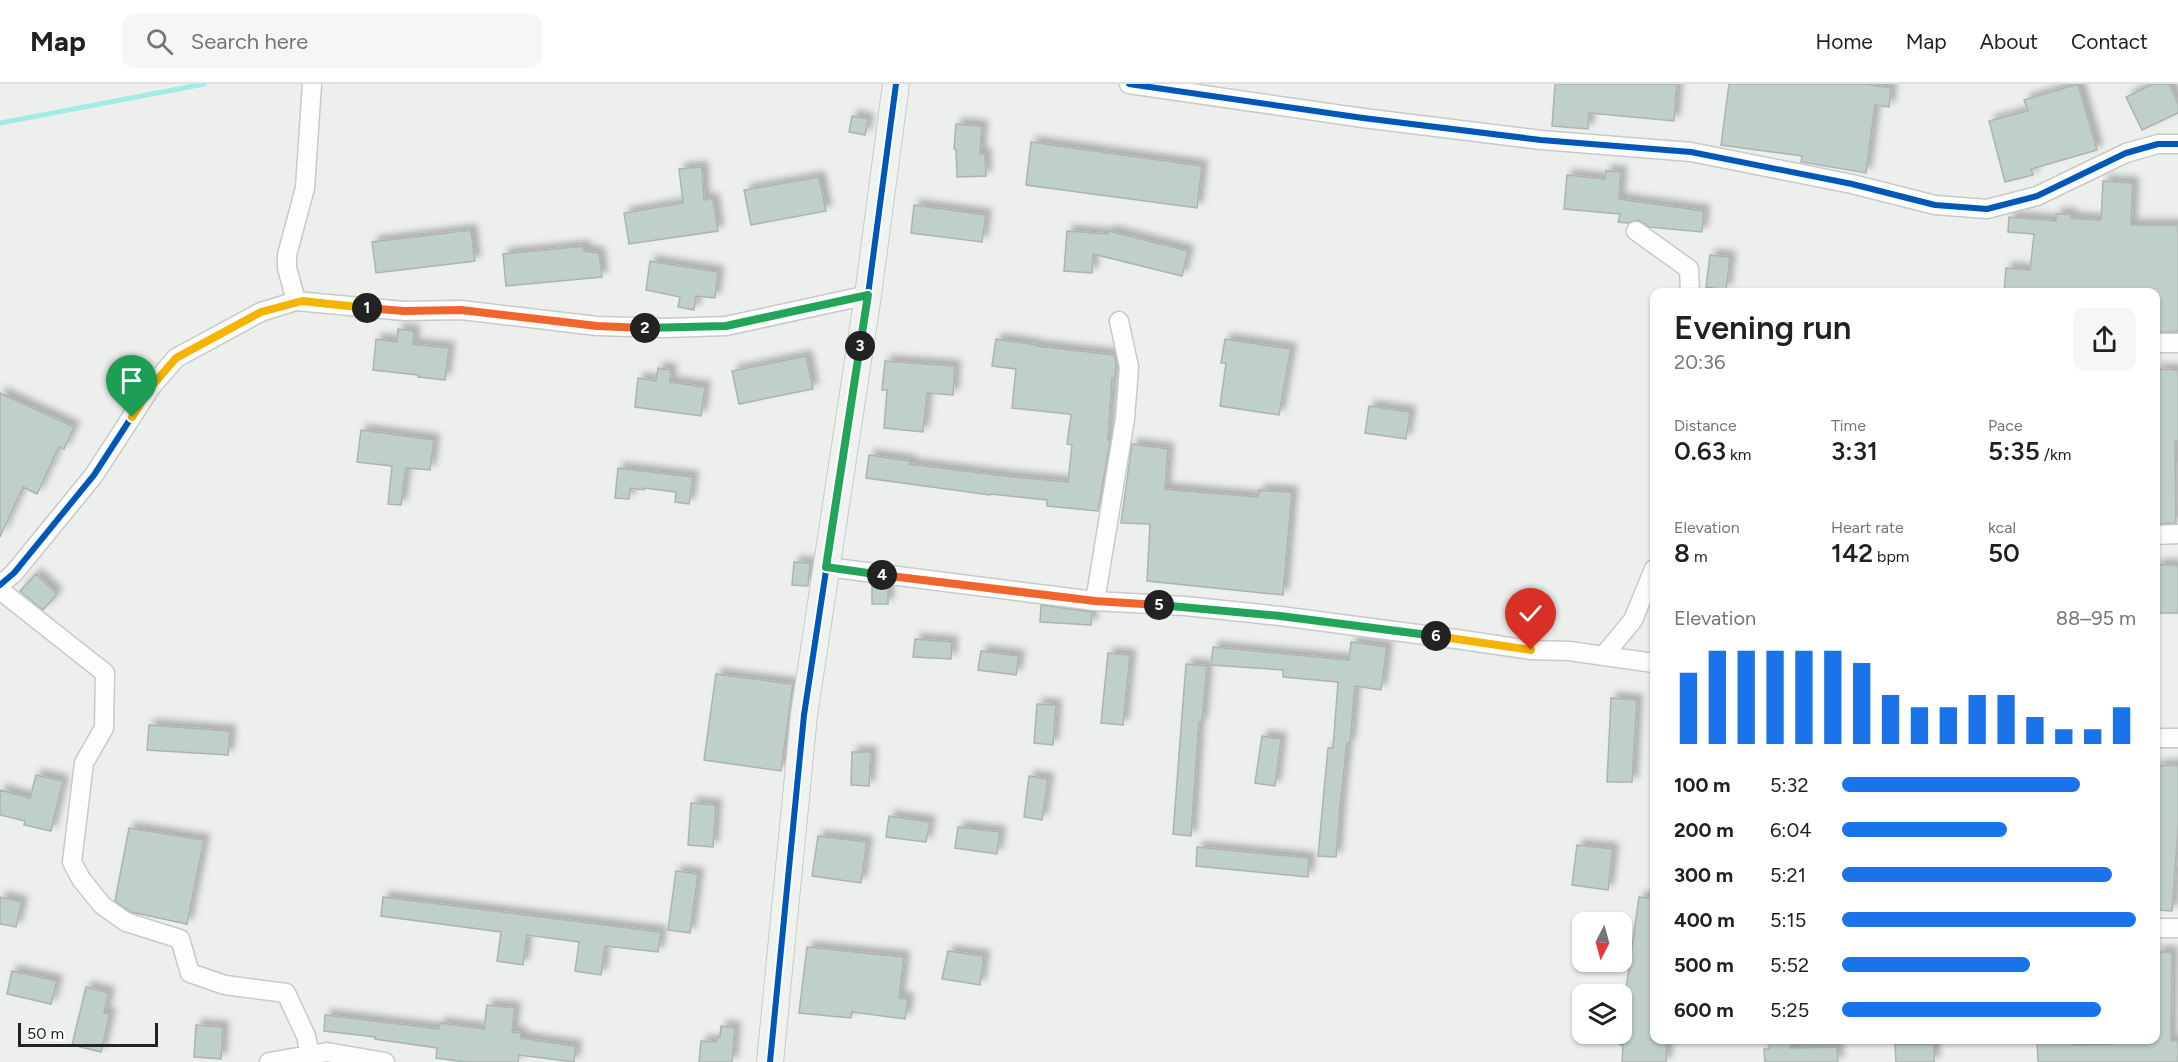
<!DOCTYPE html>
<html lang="en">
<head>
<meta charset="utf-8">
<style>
	body { margin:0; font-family:Figtree,sans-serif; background:#f6f6f6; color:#202124; height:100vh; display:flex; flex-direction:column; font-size:22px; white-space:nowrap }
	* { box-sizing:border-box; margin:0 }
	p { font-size:20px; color:#757577 }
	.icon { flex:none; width:33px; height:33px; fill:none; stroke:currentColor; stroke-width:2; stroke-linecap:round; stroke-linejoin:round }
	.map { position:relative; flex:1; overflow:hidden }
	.details { position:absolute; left:1650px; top:204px; width:510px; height:756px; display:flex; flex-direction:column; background:#fff; border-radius:12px; box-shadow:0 2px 4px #0004 }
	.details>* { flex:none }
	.needle { width:39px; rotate:186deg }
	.buttons { position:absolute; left:1572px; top:828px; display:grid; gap:12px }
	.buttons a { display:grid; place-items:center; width:60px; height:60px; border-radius:12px; background:#fff; box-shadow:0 2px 4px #0004; font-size:30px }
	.scale { position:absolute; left:18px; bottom:15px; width:140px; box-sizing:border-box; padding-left:6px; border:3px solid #232523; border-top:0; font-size:16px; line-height:21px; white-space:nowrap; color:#232523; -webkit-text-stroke:4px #f9fdf9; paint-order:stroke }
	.pin { position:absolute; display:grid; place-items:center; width:51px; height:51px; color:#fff; margin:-62px -26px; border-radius:50% 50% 50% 0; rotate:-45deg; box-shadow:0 0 6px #0007 }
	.pin .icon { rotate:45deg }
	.km { position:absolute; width:30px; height:30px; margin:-15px; border-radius:50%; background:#222; color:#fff; font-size:16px; line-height:30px; text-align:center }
	.round { display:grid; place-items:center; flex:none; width:63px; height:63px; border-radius:12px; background:#f6f6f6 }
	.head { display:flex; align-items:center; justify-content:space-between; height:102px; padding:0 24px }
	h1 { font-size:33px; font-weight:600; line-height:45px }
	.stats { display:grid; grid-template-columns:repeat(3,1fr); gap:9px; height:102px; padding:6px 24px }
	.stats div { display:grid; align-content:center }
	.stats b { font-size:26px; font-weight:600 }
	.stats small { font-size:16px; font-weight:400 }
	.stats p { font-size:16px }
	.chart { height:168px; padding:12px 24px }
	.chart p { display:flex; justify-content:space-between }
	.chart svg { width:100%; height:108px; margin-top:6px; stroke:#1a73e8; stroke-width:6 }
	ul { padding:0 24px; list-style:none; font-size:20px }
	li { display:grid; grid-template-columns:96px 72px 1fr; align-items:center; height:45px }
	li i { height:15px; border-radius:8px; background:#1a73e8 }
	header { display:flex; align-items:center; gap:36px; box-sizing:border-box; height:84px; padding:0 30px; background:#fff; border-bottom:2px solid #e0e0e0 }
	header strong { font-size:28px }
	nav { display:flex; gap:33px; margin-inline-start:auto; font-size:21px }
	.search { width:420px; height:54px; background:#f6f6f6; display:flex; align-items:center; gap:15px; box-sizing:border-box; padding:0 21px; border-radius:12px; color:#757577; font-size:22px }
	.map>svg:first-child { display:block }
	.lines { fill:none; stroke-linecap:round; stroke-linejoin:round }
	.stream { stroke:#a1ede5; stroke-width:5 }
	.building { fill:#bed0c8; stroke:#b0b2b1; stroke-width:1.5; filter:url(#shadow) }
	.street-casing { stroke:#c8cac9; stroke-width:21 }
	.secondary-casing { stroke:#c8cac9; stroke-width:28 }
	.street { stroke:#fcfdfc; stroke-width:18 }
	.secondary { stroke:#f0f2ef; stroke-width:26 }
	.cycleway-casing { stroke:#f9fdf9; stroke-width:10 }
	.cycleway { stroke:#0057b8; stroke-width:6 }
	.split-1-casing { stroke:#fff; stroke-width:12 }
	.split-2-casing { stroke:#fff; stroke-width:12 }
	.split-3-casing { stroke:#fff; stroke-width:12 }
	.split-4-casing { stroke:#fff; stroke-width:12 }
	.split-5-casing { stroke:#fff; stroke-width:12 }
	.split-6-casing { stroke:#fff; stroke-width:12 }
	.split-7-casing { stroke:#fff; stroke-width:12 }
	.split-1 { stroke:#f5b400; stroke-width:8 }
	.split-2 { stroke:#f0652b; stroke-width:8 }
	.split-3 { stroke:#22a559; stroke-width:8 }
	.split-4 { stroke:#22a559; stroke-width:8 }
	.split-5 { stroke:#f0652b; stroke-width:8 }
	.split-6 { stroke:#22a559; stroke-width:8 }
	.split-7 { stroke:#f5b400; stroke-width:8 }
</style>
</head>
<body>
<header>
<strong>Map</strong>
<div class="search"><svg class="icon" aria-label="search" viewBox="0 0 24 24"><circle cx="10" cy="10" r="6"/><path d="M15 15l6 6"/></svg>Search here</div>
<nav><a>Home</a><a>Map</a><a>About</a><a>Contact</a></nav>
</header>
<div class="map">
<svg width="2178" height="978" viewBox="0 0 2178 978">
	<defs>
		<filter id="shadow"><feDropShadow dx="5.5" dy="-5.5" stdDeviation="3" flood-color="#0004"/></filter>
	</defs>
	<rect width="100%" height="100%" fill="#edefed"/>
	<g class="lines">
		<!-- stream -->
		<path class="stream" d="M0,39L204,0"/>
	</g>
	<!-- building -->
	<path class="building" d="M1555,0H1677L1674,37L1589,29L1588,45L1552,42Z
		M1729,0H1866L1891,4L1889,23L1875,21L1866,89L1801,78L1802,72L1721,61Z
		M2078,0L2097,66L2031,85L2033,91L2005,98L1989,37L2028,27L2024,16Z
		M2153,0H2169L2178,19V29L2142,46L2126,13Z
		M852,32L868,35L865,51L849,48Z
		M956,40L982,42L980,70H985L986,92L957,93L956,65H954Z
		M1031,58L1202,82L1197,124L1026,101Z
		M702,83L704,116L713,115L718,147L629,160L624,129L683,119L679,85Z
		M1606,87L1621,88L1619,115L1704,127L1702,148L1649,143L1638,136L1628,139L1618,138L1620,130L1564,125L1567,91L1605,95Z
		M819,93L826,127L751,141L744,106Z
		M2103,97L2133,99L2131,141H2178V248H2156V208H2004L2006,184L2030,186L2034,150L2008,148L2009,133L2056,137V130H2071V134L2101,136Z
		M914,121L986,131L982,158L911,149Z
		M471,146L475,177L376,189L372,158Z
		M1067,147L1108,150L1109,147L1188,167L1182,192L1093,170L1092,189L1064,187Z
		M584,162V167L599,169L602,193L506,202L503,170Z
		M1710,171L1730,173L1726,206L1706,203Z
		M650,177L718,188L715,214L696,212L694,226L678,223L680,213L646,206Z
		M398,245L414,247L413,260L449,264L445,296L418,293V291L373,286L376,255L397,258Z
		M996,255L1037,261V262L1115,271L1116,278L1115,294H1112L1108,356L1110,357L1098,427L1047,422V416L991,410L990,411L866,394L869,371L910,377V380L1005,392L1068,398L1072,361L1067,360L1071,331L1069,330L1012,324L1016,285L992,282Z
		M1225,255L1291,265L1279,331L1220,322L1226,279H1221Z
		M806,272L813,305L739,320L732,287Z
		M885,277L955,282L953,311L927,309L923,348L884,344L887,306H882Z
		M658,284L671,286L670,298L705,303L701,332L635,323L638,294L656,297Z
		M2156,285L2178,286V357H2175L2176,439L2156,440Z
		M0,309L74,343L64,365L59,363L37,410L23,403L0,453Z
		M1369,322L1410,328L1406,355L1365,349Z
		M361,346L434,356L430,386L406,384L401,421L388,420L392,382L357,378Z
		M1132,360L1168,365L1165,405L1258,413L1259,406L1292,408L1283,511L1147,497L1150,440L1121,439Z
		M618,384L693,393L689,420L675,418L676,408L644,404V406L630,404L629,415L615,414Z
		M794,478L810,479L808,502L792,501Z
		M2156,481H2178V529H2156Z
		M36,490L57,510L43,526L20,507Z
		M872,501L888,502V520H872Z
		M1041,521L1092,528L1091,541L1040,538Z
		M915,555L952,558L951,575L913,573Z
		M1351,558L1387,563L1381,606L1355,602L1350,659H1347L1341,713L1336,773L1318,772L1328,664H1333L1338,598L1283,593V586L1211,581L1213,563L1349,576Z
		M981,567L1019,572L1016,591L978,586Z
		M1108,569L1130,571L1123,641L1101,639Z
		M1186,580L1207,582L1202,638H1199L1191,752L1173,750Z
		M716,590L793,600L781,687L704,676Z
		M1611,614L1637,616L1632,698H1607Z
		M1037,620L1056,621L1053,661L1034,659Z
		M149,641L230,647L228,671L147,666Z
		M1262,652L1281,655L1275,702L1255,699Z
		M852,668H871L869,702L851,701Z
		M2178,681V745L2172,827L2156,826V682Z
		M36,691L63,697L51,747L24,741L25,737L0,731V706L30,714Z
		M1029,692L1048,695L1042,736L1024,733Z
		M691,719L716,721L713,763L688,761Z
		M889,732L930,738L926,758L886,753Z
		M958,743L1000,748L997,770L955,764Z
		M129,744L204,756L187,840L131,828L115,817Z
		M818,752L867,758L861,799L812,792Z
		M1577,761L1613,765L1608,806L1572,801Z
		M1197,763L1309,774L1308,793L1196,782Z
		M676,787L698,790L690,849L668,846Z
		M0,813L22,818L16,843L0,840Z
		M383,813L661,848L658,868L605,862L601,891L575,887L579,858L527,851L523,881L497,877L501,848L381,832Z
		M1639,813L1654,815V956H1667L1666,978H1622L1623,961H1620L1624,919Z
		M807,863L904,873L899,914L908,915L905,935L852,928L851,934L799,929Z
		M948,867L984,872L980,901L942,895Z
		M2156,868H2172L2171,957H2178V978H2038L2037,956H2073V961L2115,960V956H2156Z
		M12,887L57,897L51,920L7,910Z
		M86,903L109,909L104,929L110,930L101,968L72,961Z
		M487,921L515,924L512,948L521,949V954L576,962L574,978L519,971L518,978H465L436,974L437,964L375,955V953L324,947L325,931L439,945L440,939L484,945Z
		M196,941L223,943L221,975L194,973Z
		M721,942L735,944L732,978H699L701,957L716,958L717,953H720Z
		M1770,956H1791L1790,964L1837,963L1838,978H1765L1764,965H1769Z
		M1895,960H1934V978H1896Z"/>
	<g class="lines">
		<!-- street casing -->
		<g class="street-casing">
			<path id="street" d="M1129,0L1363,34L1541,56L1691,68L1852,100L1935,121L1987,125L2037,112L2126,69L2158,60H2178
				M1636,147L1689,185L1690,208
				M296,217L287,184V171L305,104L312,0
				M2156,259H2178
				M2156,451L2178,450
				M827,483L1095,517L1185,522L1280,532L1463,556L1531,566L1569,567L1654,579
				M0,501L14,489L94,391L151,303L176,274L261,228L296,217L404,227L461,226L597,242L666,244L726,242L868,211
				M0,506L105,589L104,644L84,679L72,778L81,795L102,821L126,838L180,855L190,889L225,901L286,909L306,952L310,971
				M1095,517L1125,335L1129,283L1119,237
				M1605,570L1633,536L1654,485
				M2156,654H2178
				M2156,844H2178
				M269,978L327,968L385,978"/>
		</g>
		<!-- secondary casing -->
		<g class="secondary-casing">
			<path id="secondary" d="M770,978L804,631L868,211L896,0"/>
		</g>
		<!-- street -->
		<use href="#street" class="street"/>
		<!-- secondary -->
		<use href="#secondary" class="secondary"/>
		<!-- cycleway casing -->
		<g class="cycleway-casing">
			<path id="cycleway" d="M1129,0L1363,34L1541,56L1691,68L1852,100L1935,121L1987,125L2037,112L2126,69L2158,60H2178
				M0,501L14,489L94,391L151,303L176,274L261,228L296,217L404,227L461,226L597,242L666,244L726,242L868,211
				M770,978L804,631L868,211L896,0"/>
		</g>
		<!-- cycleway -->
		<use href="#cycleway" class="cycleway"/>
	</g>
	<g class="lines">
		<!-- split-1 casing -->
		<g class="split-1-casing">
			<path id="split-1" d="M132,333L151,303L176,274L261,228L302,217L367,224"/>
		</g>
		<!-- split-2 casing -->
		<g class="split-2-casing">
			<path id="split-2" d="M367,224L404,227L461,226L597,242L645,244"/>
		</g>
		<!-- split-3 casing -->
		<g class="split-3-casing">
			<path id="split-3" d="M645,244L726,242L868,211L860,262"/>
		</g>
		<!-- split-4 casing -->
		<g class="split-4-casing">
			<path id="split-4" d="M860,262L826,483L882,491"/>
		</g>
		<!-- split-5 casing -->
		<g class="split-5-casing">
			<path id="split-5" d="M882,491L1095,517L1159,521"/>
		</g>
		<!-- split-6 casing -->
		<g class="split-6-casing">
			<path id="split-6" d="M1159,521L1280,532L1436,552"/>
		</g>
		<!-- split-7 casing -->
		<g class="split-7-casing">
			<path id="split-7" d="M1436,552L1531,566"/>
		</g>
		<!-- split-1 -->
		<use href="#split-1" class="split-1"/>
		<!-- split-2 -->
		<use href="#split-2" class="split-2"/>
		<!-- split-3 -->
		<use href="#split-3" class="split-3"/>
		<!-- split-4 -->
		<use href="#split-4" class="split-4"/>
		<!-- split-5 -->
		<use href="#split-5" class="split-5"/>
		<!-- split-6 -->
		<use href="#split-6" class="split-6"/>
		<!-- split-7 -->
		<use href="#split-7" class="split-7"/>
	</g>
</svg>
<div class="buttons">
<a><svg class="needle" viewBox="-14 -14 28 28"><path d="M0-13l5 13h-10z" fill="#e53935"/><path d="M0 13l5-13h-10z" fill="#757577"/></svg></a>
<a><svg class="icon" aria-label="layers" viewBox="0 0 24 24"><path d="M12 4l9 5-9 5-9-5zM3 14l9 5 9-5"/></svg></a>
</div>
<div class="scale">50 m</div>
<div class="pin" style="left:132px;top:333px;background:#1e9e55"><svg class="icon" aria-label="arrive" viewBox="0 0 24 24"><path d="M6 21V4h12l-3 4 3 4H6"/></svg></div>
<div class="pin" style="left:1531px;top:566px;background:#d93025"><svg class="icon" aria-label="check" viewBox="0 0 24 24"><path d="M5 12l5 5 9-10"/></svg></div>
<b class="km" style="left:367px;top:224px">1</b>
<b class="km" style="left:645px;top:244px">2</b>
<b class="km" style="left:860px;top:262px">3</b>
<b class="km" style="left:882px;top:491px">4</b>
<b class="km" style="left:1159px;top:521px">5</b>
<b class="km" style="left:1436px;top:552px">6</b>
<section class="details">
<div class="head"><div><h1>Evening run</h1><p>20:36</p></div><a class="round"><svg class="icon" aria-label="share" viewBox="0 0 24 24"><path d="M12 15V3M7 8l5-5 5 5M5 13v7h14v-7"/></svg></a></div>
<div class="stats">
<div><p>Distance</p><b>0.63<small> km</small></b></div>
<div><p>Time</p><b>3:31</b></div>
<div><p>Pace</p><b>5:35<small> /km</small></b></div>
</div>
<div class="stats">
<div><p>Elevation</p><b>8<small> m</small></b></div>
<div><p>Heart rate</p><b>142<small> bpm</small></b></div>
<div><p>kcal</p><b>50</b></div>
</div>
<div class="chart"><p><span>Elevation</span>88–95 m</p>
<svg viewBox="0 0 160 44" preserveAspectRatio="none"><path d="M5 44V15M15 44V6M25 44V6M35 44V6M45 44V6M55 44V6M65 44V11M75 44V24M85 44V29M95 44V29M105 44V24M115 44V24M125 44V33M135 44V38M145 44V38M155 44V29"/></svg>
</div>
<ul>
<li><b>100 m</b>5:32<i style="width:81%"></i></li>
<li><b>200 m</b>6:04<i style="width:56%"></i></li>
<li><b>300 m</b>5:21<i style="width:92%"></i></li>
<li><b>400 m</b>5:15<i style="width:100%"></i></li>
<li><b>500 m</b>5:52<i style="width:64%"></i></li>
<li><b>600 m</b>5:25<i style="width:88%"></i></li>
</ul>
</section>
</div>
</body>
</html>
